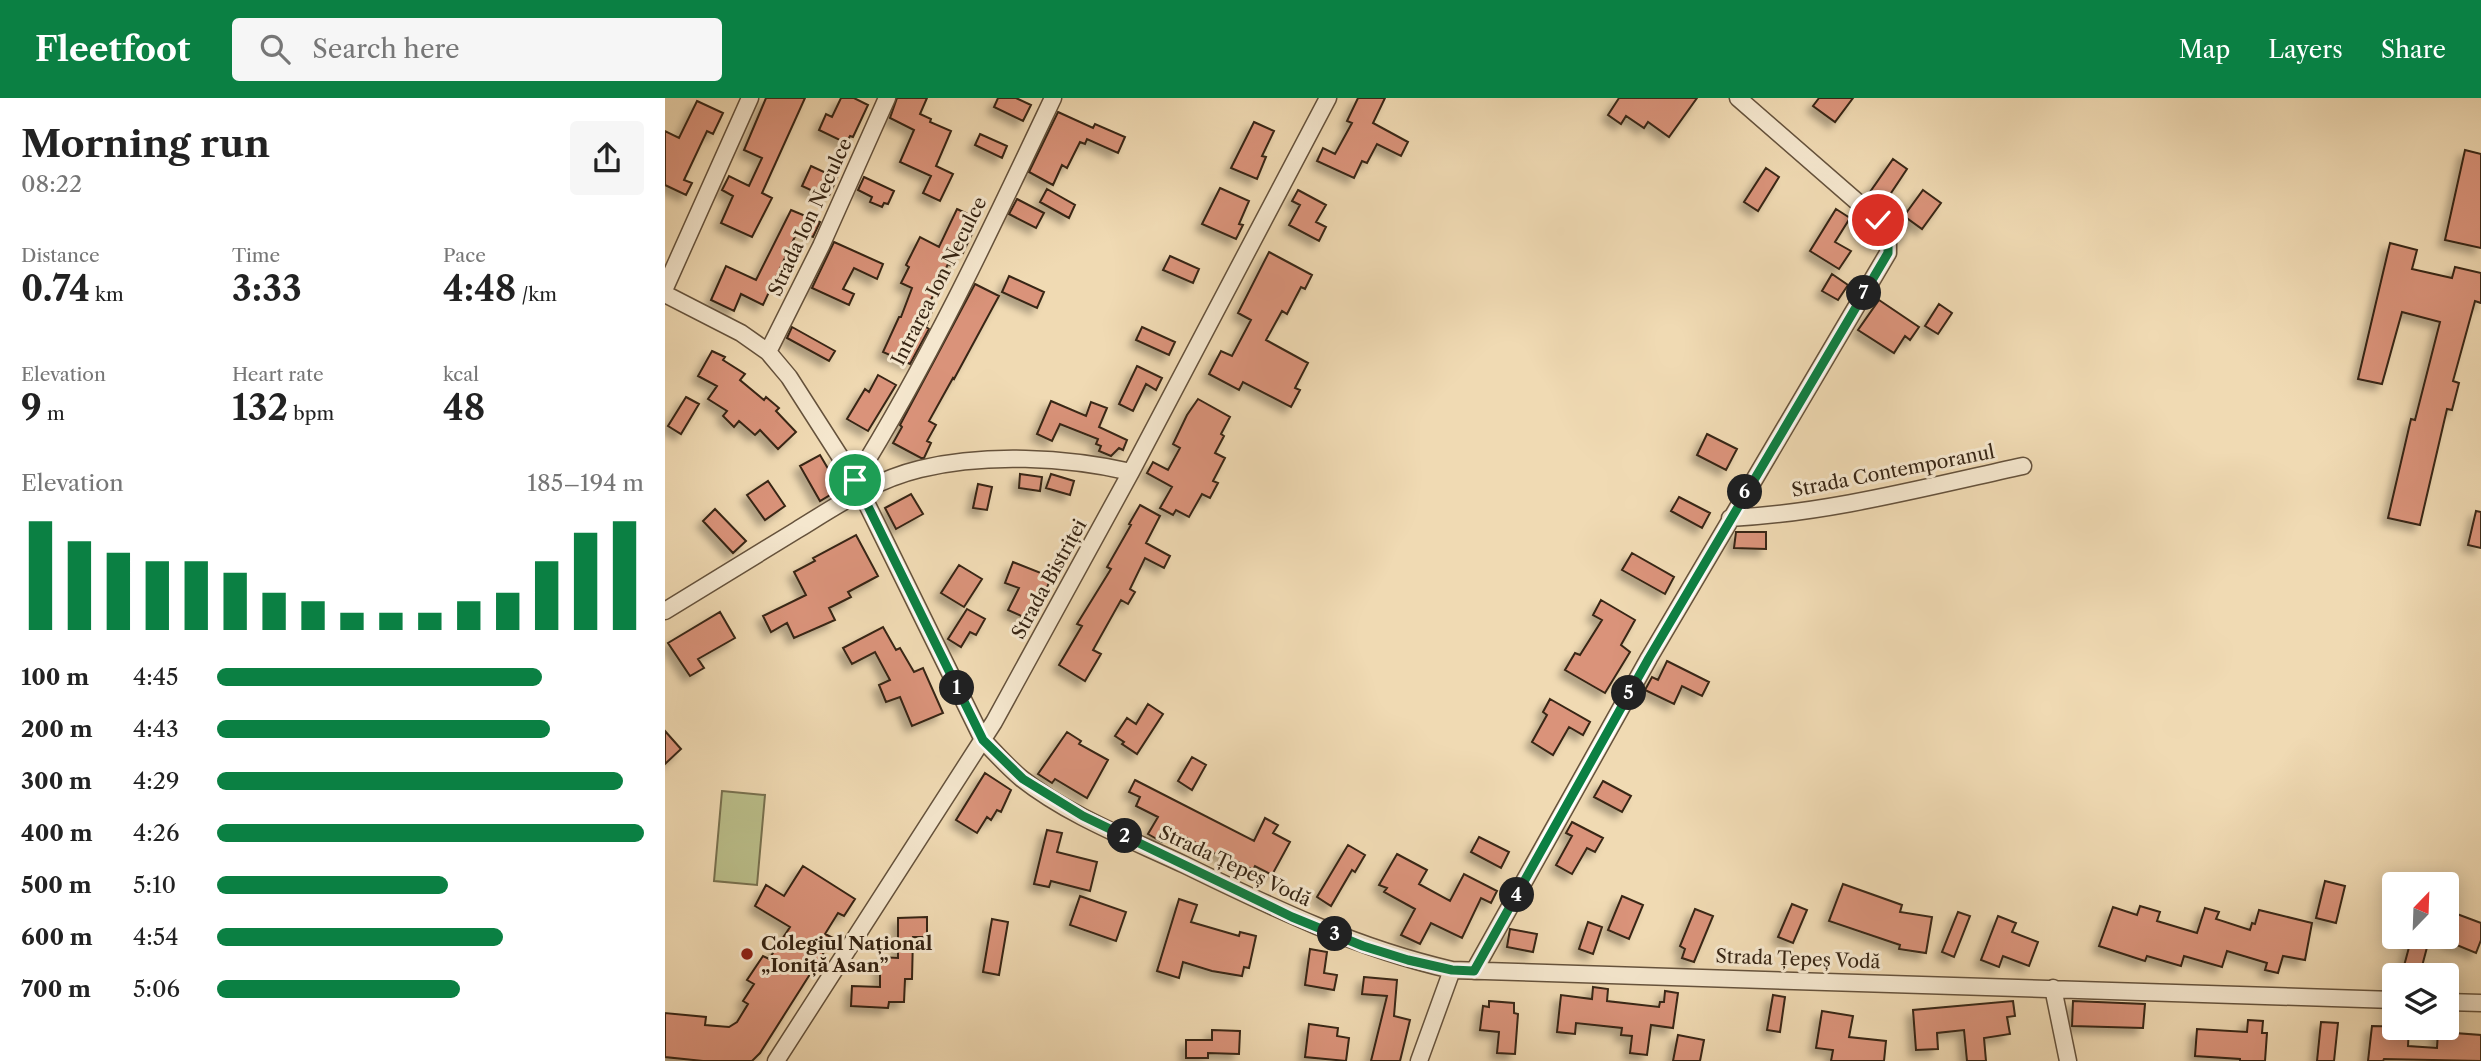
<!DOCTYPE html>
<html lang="en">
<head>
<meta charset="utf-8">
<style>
	body { margin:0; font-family:"Libre Caslon Text",serif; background:#f6f6f6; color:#222; height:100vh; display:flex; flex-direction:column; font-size:26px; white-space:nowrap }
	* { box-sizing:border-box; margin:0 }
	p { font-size:23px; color:#767676 }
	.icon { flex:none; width:38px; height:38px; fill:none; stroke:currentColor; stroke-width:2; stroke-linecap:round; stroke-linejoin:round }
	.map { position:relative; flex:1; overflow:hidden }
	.sheet { display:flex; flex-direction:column; background:#fff; width:665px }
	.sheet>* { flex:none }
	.needle { width:46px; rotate:23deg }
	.tools { position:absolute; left:1717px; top:774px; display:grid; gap:14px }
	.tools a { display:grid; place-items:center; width:77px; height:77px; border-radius:7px; background:#fff; box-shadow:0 4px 18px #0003; font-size:35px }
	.pin { position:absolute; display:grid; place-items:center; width:60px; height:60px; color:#fff; margin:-30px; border:4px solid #fff; border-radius:50%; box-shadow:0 2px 7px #0007 }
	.km { position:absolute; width:35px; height:35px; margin:-18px; border-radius:50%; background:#222; color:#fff; font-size:19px; line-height:35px; text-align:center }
	.round { display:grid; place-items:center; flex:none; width:74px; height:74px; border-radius:7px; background:#f6f6f6 }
	.overview { display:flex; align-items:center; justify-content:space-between; height:119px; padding:0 21px }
	h1 { font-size:38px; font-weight:700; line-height:52px }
	.metrics { display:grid; grid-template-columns:repeat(3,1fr); gap:10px; height:119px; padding:7px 21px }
	.metrics div { display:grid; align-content:center }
	.metrics b { font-size:35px; font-weight:700 }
	.metrics small { font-size:19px; font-weight:400 }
	.metrics p { font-size:19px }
	.chart { height:196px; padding:14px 21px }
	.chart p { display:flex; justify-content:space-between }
	.chart svg { width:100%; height:126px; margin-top:7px; stroke:#0b8043; stroke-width:6 }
	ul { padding:0 21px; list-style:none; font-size:23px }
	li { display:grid; grid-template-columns:112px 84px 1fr; align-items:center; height:52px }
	li i { height:18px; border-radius:9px; background:#0b8043 }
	header { display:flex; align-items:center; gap:42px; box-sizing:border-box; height:98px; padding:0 35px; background:#0b8043; color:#fff }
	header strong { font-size:33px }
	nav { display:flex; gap:38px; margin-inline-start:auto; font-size:24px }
	.search { width:490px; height:63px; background:#f6f6f6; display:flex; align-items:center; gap:18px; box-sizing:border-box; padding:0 24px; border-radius:7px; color:#767676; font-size:26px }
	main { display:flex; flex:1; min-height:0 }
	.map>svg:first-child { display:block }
	.green { fill:#bbbf8b; stroke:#797250; stroke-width:2 }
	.building { fill:#da937a; stroke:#372514; stroke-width:2; filter:url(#shadow) }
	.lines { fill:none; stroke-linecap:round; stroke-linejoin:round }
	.minor-casing { stroke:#65523c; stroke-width:19 }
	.minor { stroke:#f5e7ce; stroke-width:16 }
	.route-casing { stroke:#fff; stroke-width:14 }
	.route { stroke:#0b8043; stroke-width:9 }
	.poi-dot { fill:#8f2418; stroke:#f5e7ce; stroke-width:2.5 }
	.labels { text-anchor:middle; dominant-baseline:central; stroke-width:6; stroke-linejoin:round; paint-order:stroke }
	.street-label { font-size:19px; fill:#372514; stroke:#f5e7ce }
	.poi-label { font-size:19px; font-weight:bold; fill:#372514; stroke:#f5e7ce; text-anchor:start }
</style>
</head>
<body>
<header>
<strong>Fleetfoot</strong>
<div class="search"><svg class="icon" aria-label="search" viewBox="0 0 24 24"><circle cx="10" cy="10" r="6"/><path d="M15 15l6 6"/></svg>Search here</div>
<nav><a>Map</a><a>Layers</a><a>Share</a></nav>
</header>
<main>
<section class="sheet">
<div class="overview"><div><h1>Morning run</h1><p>08:22</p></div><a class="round"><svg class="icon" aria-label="share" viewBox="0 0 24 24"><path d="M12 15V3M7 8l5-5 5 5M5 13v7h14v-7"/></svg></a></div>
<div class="metrics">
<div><p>Distance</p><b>0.74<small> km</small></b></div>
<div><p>Time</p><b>3:33</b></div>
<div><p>Pace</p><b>4:48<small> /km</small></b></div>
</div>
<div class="metrics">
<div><p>Elevation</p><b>9<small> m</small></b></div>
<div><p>Heart rate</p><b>132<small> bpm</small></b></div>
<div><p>kcal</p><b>48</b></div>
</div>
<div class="chart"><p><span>Elevation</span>185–194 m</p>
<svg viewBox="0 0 160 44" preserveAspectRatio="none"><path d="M5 44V6M15 44V13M25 44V17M35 44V20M45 44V20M55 44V24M65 44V31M75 44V34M85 44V38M95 44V38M105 44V38M115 44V34M125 44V31M135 44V20M145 44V10M155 44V6"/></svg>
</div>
<ul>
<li><b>100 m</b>4:45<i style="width:76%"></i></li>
<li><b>200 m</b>4:43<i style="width:78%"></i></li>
<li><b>300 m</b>4:29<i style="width:95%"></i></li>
<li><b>400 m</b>4:26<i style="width:100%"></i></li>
<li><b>500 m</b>5:10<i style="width:54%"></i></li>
<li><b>600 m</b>4:54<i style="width:67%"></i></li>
<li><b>700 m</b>5:06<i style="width:57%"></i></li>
</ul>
</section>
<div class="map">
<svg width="1816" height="963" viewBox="0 0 1816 963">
	<defs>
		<filter id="shadow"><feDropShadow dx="-6" dy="6" stdDeviation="3.5" flood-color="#0004"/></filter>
	</defs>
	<rect width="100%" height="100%" fill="#f0dab3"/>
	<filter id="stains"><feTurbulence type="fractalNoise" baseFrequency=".00286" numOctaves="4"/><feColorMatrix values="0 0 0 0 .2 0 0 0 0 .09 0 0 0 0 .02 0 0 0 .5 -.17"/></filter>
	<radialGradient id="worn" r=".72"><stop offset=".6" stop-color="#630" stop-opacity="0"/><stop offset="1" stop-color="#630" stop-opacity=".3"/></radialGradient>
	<!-- green -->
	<path class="green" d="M57,693L100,697L92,787L49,783Z"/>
	<!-- building -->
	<path class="building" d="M101,0H140L97,95L107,100L87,139L56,125L68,98L57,92L64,78L84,88L97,60L79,52Z
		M176,0H189L203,7L188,39L185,38L181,45L154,32L161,16L167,19Z
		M232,0H262L255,16L266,21L265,24L286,33L271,68L288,76L275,103L258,95L266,78L235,64L249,32L225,20Z
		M333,0H351L366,7L358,23L329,9Z
		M693,0H720L708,25L743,44L736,58L712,46L702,65L697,63L689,80L652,63L658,50L670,56L687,25L682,23Z
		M954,0H1032L1004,39L983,24L979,30L961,18L956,26L943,17Z
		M1154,0H1188L1170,24L1148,8Z
		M32,3L58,15L48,36L42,33L19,82L27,85L21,97L0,87V33L14,40Z
		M393,14L428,30L430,26L460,39L453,55L422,41L420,46L415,44L402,70L397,67L388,87L364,74Z
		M589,24L609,33L597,58L601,59L592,81L566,70Z
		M315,36L342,48L337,60L310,47Z
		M1800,52L1816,56V150L1780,142Z
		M1228,61L1242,71L1220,104L1205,94Z
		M146,68L172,80L163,100L137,88Z
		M1101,70L1114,79L1093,113L1079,104Z
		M199,79L229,93L223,106L219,105L217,109L205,104L207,99L193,92Z
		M555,90L584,103L574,126L578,127L571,141L537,126Z
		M382,91L410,107L404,120L375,104Z
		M633,92L661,107L651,124L661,129L654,143L624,127L635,107L627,103Z
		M1258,92L1276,105L1257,131L1239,118Z
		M352,101L379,115L371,130L344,116Z
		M292,111L314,121L298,155L294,153L286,168L283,166L264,206L269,208L261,229L264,231L245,266L218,254L234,219H236L247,190L236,185L244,169L241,167L255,139L274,149Z
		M1171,111L1185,120L1170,144L1186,153L1174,171L1145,153Z
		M126,112L155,124L148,139L133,132L98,207L76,196L69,213L46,202L61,168L91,182Z
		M169,144L218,166L212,181L189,170L178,191L189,196L184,207L147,190Z
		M1725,145L1752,152L1747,171L1787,180L1790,169L1816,175V205L1810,203L1788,283L1794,285L1787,312L1782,311L1755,427L1723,420L1746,321L1750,322L1775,224L1737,214L1717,286L1693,281Z
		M604,154L647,177L640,191L636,189L622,216L617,213L601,242L643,265L630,290L635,292L626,309L578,284L574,292L544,276L556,253L567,258L586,222L573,215Z
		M505,158L534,171L528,185L498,172Z
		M1167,176L1183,187L1173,202L1157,193Z
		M344,178L379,194L372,210L337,194Z
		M310,186L334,198L289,281L288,280L264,323L271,327L262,343L266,345L259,360H256L228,345L237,329L235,327Z
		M1214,202L1254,229L1245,242L1240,238L1229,255L1193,232Z
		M1274,206L1287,215L1273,236L1260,228Z
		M127,229L170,253L164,263L122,240Z
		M477,229L510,244L504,257L471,242Z
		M47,253L60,259L58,262L80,276L75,282L99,302L101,299L114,310L111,313L131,334L113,351L95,332L90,337L74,323L69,329L58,318L62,313L43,301L52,288L33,278Z
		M472,268L497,280L491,292L481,286L468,313L454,306Z
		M213,277L231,287L203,333L182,321L200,291L204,294Z
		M21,299L34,306L16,336L3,328Z
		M533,301L565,319L556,336L559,338L550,355L560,360L548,383L553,385L545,400L537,396L524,419L511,412L508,417L495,410L507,389L482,375L488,364L503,372L515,350L508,346L522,317Z
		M386,303L421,318L426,304L442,310L434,329L462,342L458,352L454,350L446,358L434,353L436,348L431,346L433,341L395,326L387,343L372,336Z
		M1042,336L1072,351L1061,372L1032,357Z
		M155,357L175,391L155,403L135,368Z
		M355,376L377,379L375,393L354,390Z
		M386,376L409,383L405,397L381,390Z
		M103,383L120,408L100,422L82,397Z
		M313,386L327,389L322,412L308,410Z
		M246,396L258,416L231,431L220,410Z
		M1014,399L1045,415L1037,430L1006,413Z
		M475,407L495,418L481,445L505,458L499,470L480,460L465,491L470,494L463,506L456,502L428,552L436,556L420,583L394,567L417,528L412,526L446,471L442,469L466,427L464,426Z
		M50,411L81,443L68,455L38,423Z
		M1811,413L1816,414V450L1803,447Z
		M1071,434H1101V451L1069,450Z
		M191,437L213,478L183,494L186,499L164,510L170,522L129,540L122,525L106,534L98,518L141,497L129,474L150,463L148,460Z
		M967,455L1009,479L1000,496L957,472Z
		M348,464L386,479L378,500L374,498L363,521L343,512L354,490L340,485Z
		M294,467L317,481L299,509L276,495Z
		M936,502L970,522L956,547L965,554L940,595L900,572L910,555L915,557L937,522L928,517Z
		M302,511L320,521L311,537L305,534L296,549L283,541Z
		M55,514L70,540L33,561L39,570L25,578L3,545Z
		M218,529L231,552L235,550L249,574L258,570L278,615L247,628L235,599L221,604L214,587L225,582L210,554L187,566L178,550Z
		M1002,563L1044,584L1037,598L1017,588L1009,606L980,592L987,579L993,582Z
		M885,601L925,624L918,637L904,629L888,657L867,644L882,617L878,614Z
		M483,606L498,616L472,656L457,646L459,644L450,638L462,620L471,626Z
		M0,633L16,651L0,666Z
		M402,634L416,643L414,646L443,662L422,700L390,681L387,685L373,676Z
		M527,659L541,667L527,692L513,683Z
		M320,675L346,692L336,714L332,712L326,722L322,719L312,735L291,722Z
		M470,682L589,743L600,720L613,727L608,735L625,744L607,777L590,768L588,772L558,756L557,759L505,731L497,744L483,736L493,719L471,708L475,699L464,694Z
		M938,683L966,698L957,714L929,699Z
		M907,724L938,740L930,754L922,750L907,776L891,767L907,738L901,735Z
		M382,732L397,735L392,754L432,764L425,793L386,783L384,789L369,786Z
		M814,739L844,754L836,770L806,754Z
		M683,747L700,757L690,774L687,772L666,808L652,799Z
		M732,756L762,772L754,786L785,803L799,776L832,793L826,805L816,800L797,840L766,825L755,846L736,837L750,811L719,794L722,790L714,787Z
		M138,768L190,801L179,818L173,815L160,836L168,840L95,955L87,963H38L0,959V915L41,919L40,927L64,929L72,924L83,906L78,903L89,886L82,882L98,858L104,861L125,829L90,808L101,787L119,798Z
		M1660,783L1680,788L1671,825L1651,820Z
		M1178,786L1237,807L1235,814L1267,819L1261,855L1234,851L1235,847L1164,823Z
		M415,798L461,814L451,843L405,827Z
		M957,798L978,807L964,841L943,832Z
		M514,801L532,807L526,824L574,838L575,834L591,838L584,870L579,869L577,878L547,873L518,864L514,880L492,873Z
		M1127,806L1142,812L1128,845L1113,839Z
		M1475,808L1495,814L1492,823L1532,835L1540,810L1554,814L1551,821L1585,832L1587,825L1590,826L1594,812L1647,825L1640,862L1618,858L1613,875L1600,872L1602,865L1562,853L1557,869L1519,858L1516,868L1482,858L1480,863L1434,848L1448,809L1472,817Z
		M1030,811L1048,818L1029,864L1017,860L1020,851L1015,848Z
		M1784,813L1816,825V842L1811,855L1782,843V820Z
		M1293,814L1305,818L1289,859L1277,854Z
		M1333,818L1351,825L1347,834L1373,844L1364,868L1338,858L1334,869L1316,862Z
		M262,819V839H248L247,881H240L239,904H224L223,910L186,908L187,888L215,889V859L233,860V820Z
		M327,821L343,824L334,877L318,874Z
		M923,824L937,829L928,856L914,851Z
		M845,831L872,836L868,854L842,849Z
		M1747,838H1765L1756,872L1739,868Z
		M645,851L662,854L659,875L672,877L669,892L640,887Z
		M699,879L732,882L729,918L745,922L735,963H706L722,898L697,896Z
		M928,889L943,891L942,903L994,909L995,904H999L1000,893L1013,895L1008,930L986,927L982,957L965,955L967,938L956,937L957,930L911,925L910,936L892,934L896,897L927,901Z
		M1108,897L1120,899L1115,934L1102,932Z
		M824,903L849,905V915L853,916L850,956L832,955L834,934L815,932L818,908L824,909Z
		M1348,903L1350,918L1342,919L1345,936L1319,940L1321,963H1302L1299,932L1272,935L1273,951L1251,952L1248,912Z
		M1408,903L1480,906L1478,930L1407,928Z
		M1157,913L1188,918L1184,939L1221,943L1219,963H1166L1168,952L1151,950Z
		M1583,922L1598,923L1597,935H1602L1600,963H1575V961L1530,958L1532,931L1582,934Z
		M1656,924L1673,925L1669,963H1652Z
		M644,926L673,930L672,938L684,940L681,963L640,959Z
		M1707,928L1744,929L1743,948L1772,950L1773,933H1778V929H1790V935L1816,937V963L1719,961L1718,963H1703Z
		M547,932L575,933L574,956L543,955V960H521V942H547Z
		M1013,937L1039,942L1035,963H1008Z"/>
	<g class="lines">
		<!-- minor casing -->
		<g class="minor-casing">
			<path id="minor" d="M0,190L85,0
				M0,196L76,235L103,254L124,279L190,382L318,642C330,655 342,668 356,680C404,718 465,741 520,767C608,810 691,850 787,872L1729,902
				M103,254L156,148L222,0
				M190,382C266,260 327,129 388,0
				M1065,420C1164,415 1261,389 1358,368
				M0,513C44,486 88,459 132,432C171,408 209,382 255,371C320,355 401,359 466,374
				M809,873L984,560L1223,155V139L1213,122L1073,0
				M1388,890L1403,963
				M1782,904L1816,905
				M111,963L329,624L466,374L663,0
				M754,963L787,872"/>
		</g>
		<!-- minor -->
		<use href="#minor" class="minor"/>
	</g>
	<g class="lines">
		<!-- route casing -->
		<g class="route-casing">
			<path id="route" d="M190,382L318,642L358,681L418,718L627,819L698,848L743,862L787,872L809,873L984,560L1223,155V139L1213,122"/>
		</g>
		<!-- route -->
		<use href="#route" class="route"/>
	</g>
	<!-- markers -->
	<circle class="poi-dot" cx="82" cy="856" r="7"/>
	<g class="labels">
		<!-- street labels -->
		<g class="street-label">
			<text transform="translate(145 119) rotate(-65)">Strada Ion Neculce</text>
			<text transform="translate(274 183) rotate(-63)">Intrarea Ion Neculce</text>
			<text transform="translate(1228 373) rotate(-11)">Strada Contemporanul</text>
			<text transform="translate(384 481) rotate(-61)">Strada Bistriței</text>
			<text transform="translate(570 768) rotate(25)">Strada Țepeș Vodă</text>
			<text transform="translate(1133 861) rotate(2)">Strada Țepeș Vodă</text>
		</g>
		<!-- poi labels -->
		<g class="poi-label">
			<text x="96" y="845">Colegiul Național<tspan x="96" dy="22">„Ioniță Asan”</tspan></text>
		</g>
	</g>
	<rect width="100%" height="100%" filter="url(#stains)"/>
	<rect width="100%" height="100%" fill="url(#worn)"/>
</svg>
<div class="tools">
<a><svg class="needle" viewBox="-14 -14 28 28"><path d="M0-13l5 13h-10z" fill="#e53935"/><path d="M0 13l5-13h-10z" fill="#767676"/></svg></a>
<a><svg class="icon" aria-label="layers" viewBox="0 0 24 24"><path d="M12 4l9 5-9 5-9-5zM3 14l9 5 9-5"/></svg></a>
</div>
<div class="pin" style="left:190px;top:382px;background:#1e9e55"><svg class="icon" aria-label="arrive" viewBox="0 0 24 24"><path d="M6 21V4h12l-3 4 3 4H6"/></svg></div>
<div class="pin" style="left:1213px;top:122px;background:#d93025"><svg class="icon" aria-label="check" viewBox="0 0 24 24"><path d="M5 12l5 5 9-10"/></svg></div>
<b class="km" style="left:292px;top:590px">1</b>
<b class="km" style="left:460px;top:738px">2</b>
<b class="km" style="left:670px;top:836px">3</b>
<b class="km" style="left:852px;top:797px">4</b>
<b class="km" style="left:964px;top:595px">5</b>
<b class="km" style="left:1080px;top:394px">6</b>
<b class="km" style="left:1199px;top:195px">7</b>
</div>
</main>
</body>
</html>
